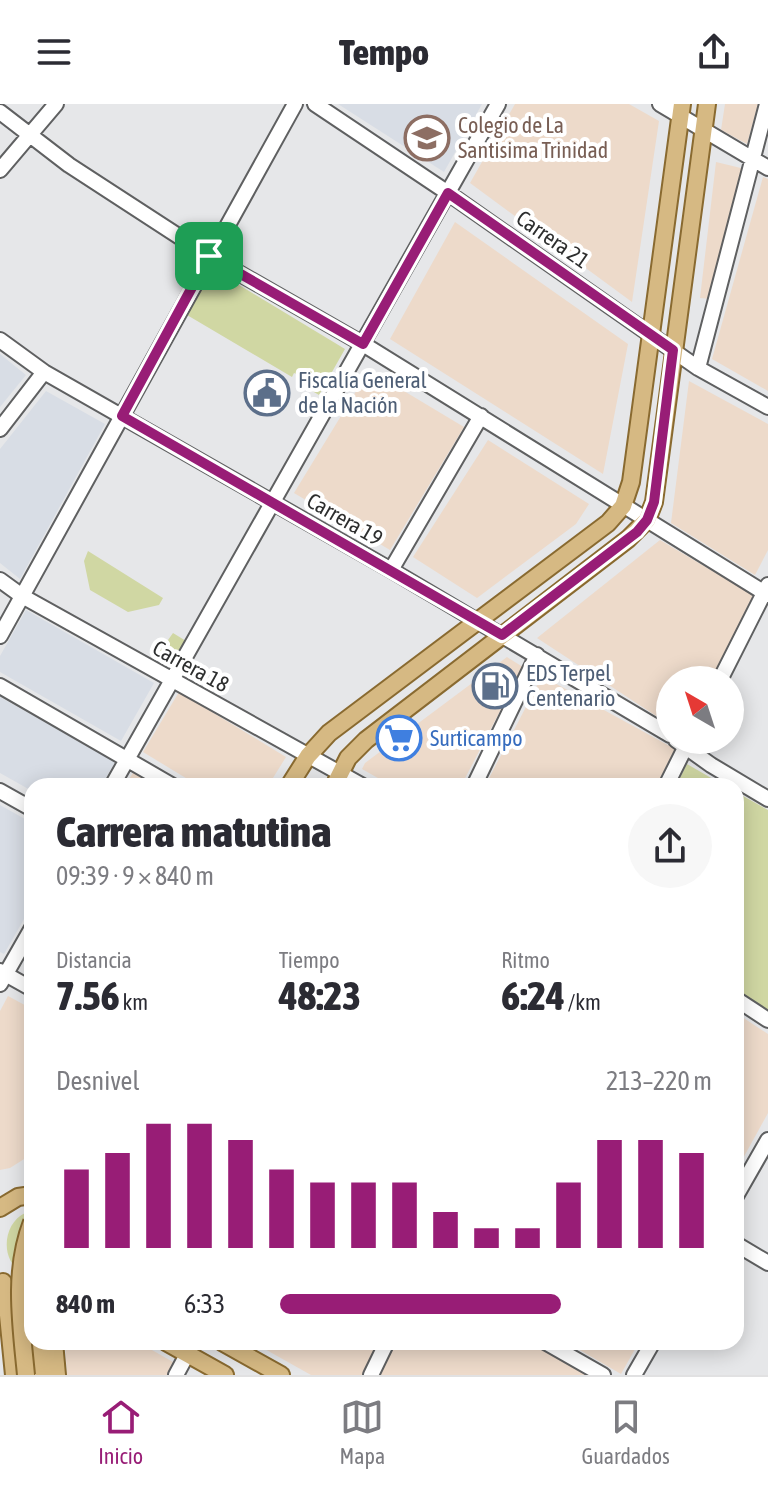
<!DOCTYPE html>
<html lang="es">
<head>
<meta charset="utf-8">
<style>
	body { margin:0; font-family:"Asap Condensed",sans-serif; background:#f7f7f7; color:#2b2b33; height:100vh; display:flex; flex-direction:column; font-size:30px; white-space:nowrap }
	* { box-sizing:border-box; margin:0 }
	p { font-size:26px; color:#7c7c81 }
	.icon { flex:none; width:44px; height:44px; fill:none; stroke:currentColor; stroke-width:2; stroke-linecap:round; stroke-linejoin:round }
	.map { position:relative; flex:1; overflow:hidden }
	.panel { position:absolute; left:24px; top:674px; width:720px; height:572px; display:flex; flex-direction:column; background:#fff; border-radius:24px; box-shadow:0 4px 20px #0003 }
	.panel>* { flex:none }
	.needle { width:52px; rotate:321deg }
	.tools { position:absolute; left:656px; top:562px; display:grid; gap:16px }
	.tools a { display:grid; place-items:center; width:88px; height:88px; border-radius:50%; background:#fff; box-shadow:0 4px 20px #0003; font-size:40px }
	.pin { position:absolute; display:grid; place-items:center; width:68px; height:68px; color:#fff; margin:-34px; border-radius:16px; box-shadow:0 4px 12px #0006 }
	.round { display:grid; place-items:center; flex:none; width:84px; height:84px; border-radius:42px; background:#f7f7f7 }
	.headline { display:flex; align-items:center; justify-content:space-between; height:136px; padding:0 32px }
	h1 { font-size:44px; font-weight:800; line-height:60px }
	.stats { display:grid; grid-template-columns:repeat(3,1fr); gap:12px; height:136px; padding:8px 32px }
	.stats div { display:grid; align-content:center }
	.stats b { font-size:40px; font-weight:800 }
	.stats small { font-size:22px; font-weight:400 }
	.stats p { font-size:22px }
	.chart { height:224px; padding:16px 32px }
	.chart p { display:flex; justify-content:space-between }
	.chart svg { width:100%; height:144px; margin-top:8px; stroke:#981d76; stroke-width:6 }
	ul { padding:0 32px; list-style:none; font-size:26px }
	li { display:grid; grid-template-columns:128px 96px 1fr; align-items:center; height:60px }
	li i { height:20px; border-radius:10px; background:#981d76 }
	header { display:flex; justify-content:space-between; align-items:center; height:104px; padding:0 32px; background:#fff; font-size:36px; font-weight:800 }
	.tabs { display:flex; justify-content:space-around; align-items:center; height:112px; border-top:2px solid #e1e1e2; background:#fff; font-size:22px; color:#7c7c81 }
	.tabs a { display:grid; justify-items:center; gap:4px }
	.tabs .active { color:#981d76 }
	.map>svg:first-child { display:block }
	.commercial { fill:#eddaca }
	.built { fill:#d8dde5 }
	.green { fill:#d0d7a3 }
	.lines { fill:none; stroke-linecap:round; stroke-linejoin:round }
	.minor-casing { stroke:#5f6061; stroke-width:18 }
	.major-casing { stroke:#896a30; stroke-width:20 }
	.minor { stroke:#fff; stroke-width:14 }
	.major { stroke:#d6b983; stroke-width:16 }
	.major-bridge-casing { stroke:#896a30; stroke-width:20; stroke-linecap:butt }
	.major-bridge { stroke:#d6b983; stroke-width:16 }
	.route-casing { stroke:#fff; stroke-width:16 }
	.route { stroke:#981d76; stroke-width:10 }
	.labels { text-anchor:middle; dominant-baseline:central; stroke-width:8; stroke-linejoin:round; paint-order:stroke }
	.education-label { font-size:22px; fill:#785e54; stroke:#fff; text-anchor:start }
	.street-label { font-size:22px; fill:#2d2e2e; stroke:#fff }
	.service-label { font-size:22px; fill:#4e5e75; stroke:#fff; text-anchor:start }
	.shop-label { font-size:22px; fill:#366cbe; stroke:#fff; text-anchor:start }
</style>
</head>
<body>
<header><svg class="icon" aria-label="menu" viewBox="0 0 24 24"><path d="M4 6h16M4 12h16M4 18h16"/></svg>Tempo<svg class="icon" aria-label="share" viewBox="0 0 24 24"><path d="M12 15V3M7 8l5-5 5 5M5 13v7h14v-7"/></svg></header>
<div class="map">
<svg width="768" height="1271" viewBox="0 0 768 1271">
	<rect width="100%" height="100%" fill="#e6e7e9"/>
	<!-- commercial -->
	<path class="commercial" d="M515,0H629L659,17L632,198L470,79Z
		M725,0H758L747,40L721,26Z
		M716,58L745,65L711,195L700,194Z
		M763,73L768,75V287L712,255Z
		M455,118L628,240L603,370L390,235Z
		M369,266L464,323L390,446L294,389Z
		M689,277L768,320V446L755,471L671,419Z
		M488,336L589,400L576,420L477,494L413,453Z
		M660,436L753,491L711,576H670V621L537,534Z
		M507,553L523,563L461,682H392L362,665L365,659Z
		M542,572L675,645L656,682H485Z
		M179,588L286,653L268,682H199L143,648Z
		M134,667L159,682H125Z
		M8,892L32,905V1050L10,1064L0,1066V907Z
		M736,909L768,930V1009L736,1067Z
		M65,1238H138L173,1258L167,1271H67Z
		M252,1238H379L362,1271H311Z
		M394,1238H533L591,1271H377Z
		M566,1238H639L621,1270Z"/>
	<!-- built -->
	<path class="built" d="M338,0H482L444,68Z
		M0,250L26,271L0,303Z
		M46,287L105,320L20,475L0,459V345Z
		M26,506L154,579L121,637L0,568V552Z
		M0,593L115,658L101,682H32V687L0,669Z
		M0,701L32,719V801L4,850L0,848Z"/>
	<!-- green -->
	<path class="green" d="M211,164L345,245L319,291L307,284L306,274L294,269L292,273L187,211Z
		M88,447L163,494L159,501L128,508L90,486L84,457Z
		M173,529L186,537L172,557L158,550Z
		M687,660L725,682H676Z
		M736,688L768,706V906L736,886Z
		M25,1109H32V1171H29C0,1164 0,1121 25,1109Z"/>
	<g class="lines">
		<!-- minor casing -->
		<g class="minor-casing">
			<path id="minor" d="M315,0L448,89L698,264L768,303
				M660,0L768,64
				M0,8L69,61L209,152L363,240L768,491
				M0,66L56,0
				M0,236L44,268L391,466L670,631
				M698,264L767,0
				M0,325L44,268
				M391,466L481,312
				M0,476L22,492L363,682
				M0,532L295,0
				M720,576L768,481
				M0,582L173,682
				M676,636L711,661L768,695
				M112,682L498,0
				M474,682L537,551
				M666,682L689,636
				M0,687L32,705
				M0,867L32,885
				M0,880L32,824
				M736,895L768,916
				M736,1092L768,1036
				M736,1140L768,1159
				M545,1238L603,1271
				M176,1271L190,1245
				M371,1271L387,1238
				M634,1271L653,1238"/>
		</g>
		<!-- major casing -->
		<g class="major-casing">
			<path id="major" d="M289,682L308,652L329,629L608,419L623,402L631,378L682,0
				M334,682L348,654L366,636L628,435L647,416L654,398L707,0
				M0,1104L18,1093L32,1091
				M3,1178L7,1201L14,1271
				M40,1238L43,1271
				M54,1238L57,1271
				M166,1238L225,1271
				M222,1238L281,1271"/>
		</g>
		<!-- minor -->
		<use href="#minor" class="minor"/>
		<!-- major -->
		<use href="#major" class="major"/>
		<!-- major-bridge casing -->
		<g class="major-bridge-casing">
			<path id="major-bridge" d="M26,1271C21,1219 13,1167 32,1118"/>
		</g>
		<!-- major-bridge -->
		<use href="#major-bridge" class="major-bridge"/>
	</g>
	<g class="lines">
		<!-- route casing -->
		<g class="route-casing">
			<path id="route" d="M448,89L673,246L654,398L647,416L637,428L502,531L122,312L209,152L363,240Z"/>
		</g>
		<!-- route -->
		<use href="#route" class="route"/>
	</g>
	<!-- icons -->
	<defs>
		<g id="school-ring" transform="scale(2.3)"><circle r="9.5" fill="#fff" stroke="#8d6e63" stroke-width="1.5"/><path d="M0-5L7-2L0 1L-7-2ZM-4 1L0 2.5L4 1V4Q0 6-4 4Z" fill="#8d6e63"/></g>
		<g id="civic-ring" transform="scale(2.3)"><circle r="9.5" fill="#fff" stroke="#5c6f8a" stroke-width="1.5"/><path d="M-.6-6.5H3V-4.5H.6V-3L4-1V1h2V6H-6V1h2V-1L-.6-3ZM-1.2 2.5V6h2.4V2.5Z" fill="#5c6f8a"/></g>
		<g id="fuel-ring" transform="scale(2.3)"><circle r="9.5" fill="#fff" stroke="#5c6f8a" stroke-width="1.5"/><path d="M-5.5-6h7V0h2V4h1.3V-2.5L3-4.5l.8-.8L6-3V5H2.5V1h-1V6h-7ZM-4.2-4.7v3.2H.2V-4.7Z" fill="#5c6f8a"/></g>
		<g id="supermarket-ring" transform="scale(2.3)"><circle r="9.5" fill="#fff" stroke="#3f7fe0" stroke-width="1.5"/><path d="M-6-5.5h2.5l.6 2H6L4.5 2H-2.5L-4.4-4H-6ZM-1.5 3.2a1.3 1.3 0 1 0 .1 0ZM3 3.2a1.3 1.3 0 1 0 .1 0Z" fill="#3f7fe0"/></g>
	</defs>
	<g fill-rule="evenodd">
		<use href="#school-ring" x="427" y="34"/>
		<use href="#civic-ring" x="267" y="289"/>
		<use href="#fuel-ring" x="495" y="582"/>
		<use href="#supermarket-ring" x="399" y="634"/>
	</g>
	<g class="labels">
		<!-- education labels -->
		<g class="education-label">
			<text x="458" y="21">Colegio de La<tspan x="458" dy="25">Santisima Trinidad</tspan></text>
		</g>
		<!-- street labels -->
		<g class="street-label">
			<text transform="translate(553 135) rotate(35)">Carrera 21</text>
			<text transform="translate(345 415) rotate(30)">Carrera 19</text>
			<text transform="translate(191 562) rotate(29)">Carrera 18</text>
		</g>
		<!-- service labels -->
		<g class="service-label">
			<text x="298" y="276">Fiscalía General<tspan x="298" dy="25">de la Nación</tspan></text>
			<text x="526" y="569">EDS Terpel<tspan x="526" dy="25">Centenario</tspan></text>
		</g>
		<!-- shop labels -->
		<g class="shop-label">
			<text x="430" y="634">Surticampo</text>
		</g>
	</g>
</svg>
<div class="tools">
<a><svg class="needle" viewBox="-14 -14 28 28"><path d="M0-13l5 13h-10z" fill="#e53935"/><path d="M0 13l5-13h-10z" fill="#7c7c81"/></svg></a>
</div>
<div class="pin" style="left:209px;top:152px;background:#1e9e55"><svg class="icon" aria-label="arrive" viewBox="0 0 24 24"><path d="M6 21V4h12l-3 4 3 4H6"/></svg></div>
<section class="panel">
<div class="headline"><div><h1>Carrera matutina</h1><p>09:39 · 9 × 840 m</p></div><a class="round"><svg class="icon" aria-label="share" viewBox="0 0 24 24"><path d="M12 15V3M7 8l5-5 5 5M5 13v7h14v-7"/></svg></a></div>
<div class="stats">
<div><p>Distancia</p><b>7.56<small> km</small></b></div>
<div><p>Tiempo</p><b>48:23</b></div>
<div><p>Ritmo</p><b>6:24<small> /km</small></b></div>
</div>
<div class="chart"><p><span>Desnivel</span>213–220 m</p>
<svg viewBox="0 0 160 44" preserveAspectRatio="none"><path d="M5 44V20M15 44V15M25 44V6M35 44V6M45 44V11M55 44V20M65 44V24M75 44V24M85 44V24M95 44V33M105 44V38M115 44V38M125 44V24M135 44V11M145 44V11M155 44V15"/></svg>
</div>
<ul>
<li><b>840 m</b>6:33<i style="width:65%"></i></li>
</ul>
</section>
</div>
<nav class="tabs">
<a class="active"><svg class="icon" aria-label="home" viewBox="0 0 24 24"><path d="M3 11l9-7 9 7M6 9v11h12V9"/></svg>Inicio</a>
<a><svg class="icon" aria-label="map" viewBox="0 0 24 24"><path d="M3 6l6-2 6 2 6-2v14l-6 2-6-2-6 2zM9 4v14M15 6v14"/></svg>Mapa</a>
<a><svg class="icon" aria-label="saved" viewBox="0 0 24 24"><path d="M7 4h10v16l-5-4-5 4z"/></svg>Guardados</a>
</nav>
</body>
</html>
